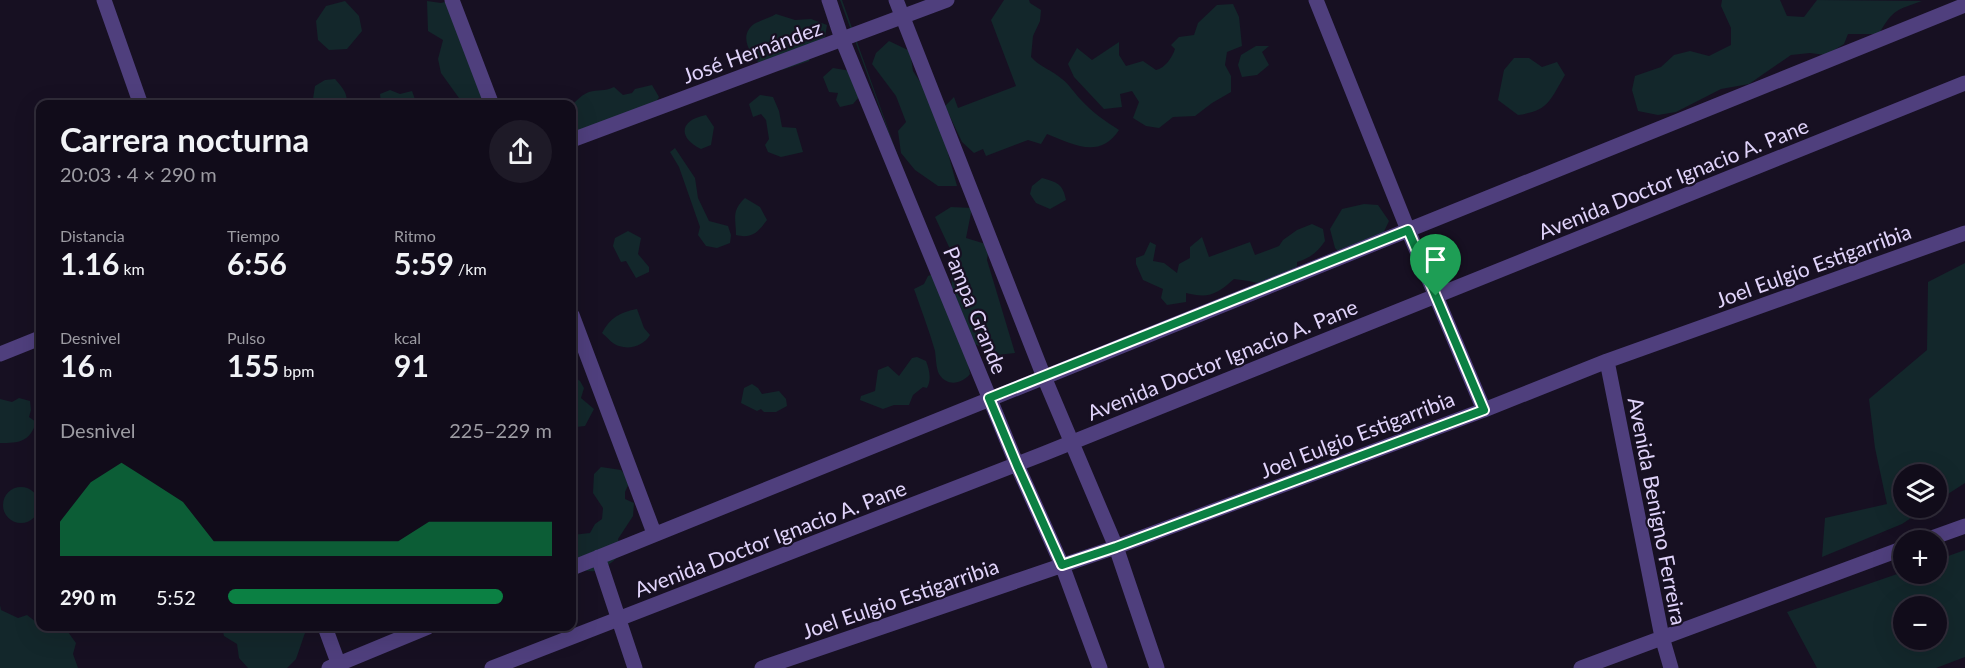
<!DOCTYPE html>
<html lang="es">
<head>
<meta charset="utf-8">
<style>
	body { margin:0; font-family:Lato,sans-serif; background:#1e1a27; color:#f1f3f6; height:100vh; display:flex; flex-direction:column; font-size:22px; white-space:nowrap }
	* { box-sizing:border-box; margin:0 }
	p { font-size:20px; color:#9c9ba2 }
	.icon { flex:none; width:33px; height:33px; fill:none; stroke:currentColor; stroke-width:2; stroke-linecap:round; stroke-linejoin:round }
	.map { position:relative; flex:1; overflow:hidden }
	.panel { position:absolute; left:36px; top:100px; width:540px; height:531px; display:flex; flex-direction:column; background:#110c1a; border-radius:12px; box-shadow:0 6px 24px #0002,0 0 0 2px #302c39 }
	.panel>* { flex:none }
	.controls { position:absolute; left:1893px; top:464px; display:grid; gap:12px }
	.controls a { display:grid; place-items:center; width:54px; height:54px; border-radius:50%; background:#110c1a; box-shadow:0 6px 24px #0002,0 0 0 2px #302c39; font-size:30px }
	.pin { position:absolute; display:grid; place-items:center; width:51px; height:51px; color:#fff; margin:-62px -26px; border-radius:50% 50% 50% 0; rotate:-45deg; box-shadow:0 0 6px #0007 }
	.pin .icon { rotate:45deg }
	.round { display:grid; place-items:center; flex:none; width:63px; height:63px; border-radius:32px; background:#1e1a27 }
	.headline { display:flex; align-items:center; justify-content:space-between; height:102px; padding:0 24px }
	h1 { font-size:33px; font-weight:700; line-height:45px }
	.metrics { display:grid; grid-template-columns:repeat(3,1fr); gap:9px; height:102px; padding:6px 24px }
	.metrics div { display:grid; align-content:center }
	.metrics b { font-size:30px; font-weight:700 }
	.metrics small { font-size:16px; font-weight:400 }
	.metrics p { font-size:16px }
	.chart { height:168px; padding:12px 24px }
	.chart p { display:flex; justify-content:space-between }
	.chart svg { width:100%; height:108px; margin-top:6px; fill:#0b8043; opacity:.7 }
	ul { padding:0 24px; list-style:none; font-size:20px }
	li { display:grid; grid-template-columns:96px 72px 1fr; align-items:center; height:45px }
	li i { height:15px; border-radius:8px; background:#0b8043 }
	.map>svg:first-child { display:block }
	.green { fill:#13272b; fill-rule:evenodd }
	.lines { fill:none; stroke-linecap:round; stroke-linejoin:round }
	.minor { stroke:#4f3f7d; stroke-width:15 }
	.route-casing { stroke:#fff; stroke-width:12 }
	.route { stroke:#0b8043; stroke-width:8 }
	.labels { text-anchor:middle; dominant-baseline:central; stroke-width:4.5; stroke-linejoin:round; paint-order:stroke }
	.street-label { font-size:21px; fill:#e1d4fb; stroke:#171022 }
</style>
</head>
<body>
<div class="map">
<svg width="1965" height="668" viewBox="0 0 1965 668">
	<rect width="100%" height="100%" fill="#171022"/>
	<!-- green -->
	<path class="green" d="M452,0L492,105H464L441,73L438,59L443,40L428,31L427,1L441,3Z
		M840,0H842L915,204Z
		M1004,0H1029L1030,3L1041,10L1040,21L1033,36L1031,57C1040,67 1052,70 1062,79C1070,85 1074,93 1081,100C1092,112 1105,121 1119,130C1099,160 1073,144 1047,134L1041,144L1028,140L986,156L983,149L974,153L962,142L945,106L954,97L958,108L1016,86L991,20Z
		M1722,0H1780L1787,16L1804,17L1817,0L1922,1C1897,10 1893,9 1879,34H1848L1844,44L1826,55L1810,53L1791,55L1749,84L1721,89L1676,112L1658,115L1638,111L1632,90L1635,76L1661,67L1674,55L1690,51L1709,56L1731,45V28L1721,6Z
		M345,1L359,16L362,31L347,49L329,50L318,40L316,21L326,6Z
		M1233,4L1239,17L1242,46L1227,52L1225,65L1231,76V92L1212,103L1195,116L1173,117L1159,128L1146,126L1133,118L1139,102L1132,91L1120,94L1122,107L1104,109L1074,77L1068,64L1077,48L1092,60L1119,42V55L1126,66L1143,61L1156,70C1165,68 1172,58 1175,49L1171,45L1179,37L1194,35L1198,23L1217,5Z
		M776,14L795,20L811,19L827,25L825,37L813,44L809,61L782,70L773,65H761C750,54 738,36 754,24C760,20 770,18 776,14Z
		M889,41L910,51L913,71L928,94L940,124L957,186H938L915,170L901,153L898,131L906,122L896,96L872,64L876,53Z
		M1256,46H1269L1262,52L1269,65L1257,75L1242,77L1238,65L1241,55Z
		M1514,58H1529L1542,67L1557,62L1565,75C1550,100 1549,111 1518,115L1498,100L1504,70Z
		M833,68L857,72L859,97L853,104L840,107L836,100L838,93L829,92L823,77Z
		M335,79C342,87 349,94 346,105H317L313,99L315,86L325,80Z
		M652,85L659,97L654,106L572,134L573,104C577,100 583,94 589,92C598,89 604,92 614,87L623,95L632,93L635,89Z
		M390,90L400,94L412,91L417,105H383L381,103L380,94Z
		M760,95L773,97L779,111L782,127L796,128L803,152L781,157L768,152L765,145L769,139L766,120L761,114L753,117L749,104Z
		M706,115L714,127L711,145L701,149C677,137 680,120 706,115Z
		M675,148L695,178L698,198L709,221L728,226L731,235L730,243L717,248L706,246L698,235L700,227L679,167L670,152Z
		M1042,178C1057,182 1063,184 1066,200L1050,209L1036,203L1030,194L1032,186Z
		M745,198L760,207L767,220C758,232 752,239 736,235C736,219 731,211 745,198Z
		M1364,204L1378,205L1389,221L1379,242L1343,256L1335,248L1330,229L1342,209Z
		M951,207L972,208L966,238L989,245L987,260L1015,353L997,355L975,344L952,288L950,249L935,217Z
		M1312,224L1323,229L1325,241C1318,252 1310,258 1297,262V275L1268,286L1249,281L1234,279C1217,294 1209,299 1186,293V302L1167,305L1161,298L1163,289L1143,280L1136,264V258L1144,255L1150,242L1156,245L1153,261L1164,263L1177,273L1179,264L1190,258V247L1202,237L1209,257L1250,242L1255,255L1279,246L1283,240L1297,230Z
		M628,231L641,238L638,254L649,267V272L636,278L626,261L621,262L613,246L615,238Z
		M1965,263V483L1937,501L1936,474H1904V507H1928L1902,524L1822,557L1825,518L1887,504L1875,448L1869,399L1927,350L1928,282Z
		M933,274L966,353L970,374C962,384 947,387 939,374C936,368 936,358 935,351C929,330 921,309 914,289L924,284L928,276Z
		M637,309L644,328L650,335C644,345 631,350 619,346C613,345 607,337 602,333C610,318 620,312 637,309Z
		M917,357L926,361C929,369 932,379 927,388L923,387L913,395L909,405H894L883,409L860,400L861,396L875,391L878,370L888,366L899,376L912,358Z
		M572,375L580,381L584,388L581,398L594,409L585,426L576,427L572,422Z
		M752,384L758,388L762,394L779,391L786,399L787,406L776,412H764L761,409L757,411L741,403L744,388Z
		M19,398L30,401L31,410L29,417L36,422C30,442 19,443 0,443V399L12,402Z
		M601,467L621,470L630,481L625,492V499L634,503L633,516L618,539L623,552C617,558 603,571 596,571C588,572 579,569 572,568V535L590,533L595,524L602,519L603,508L593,493L594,474Z
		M3 505a18 18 0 1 1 36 0a18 18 0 1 1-36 0Z
		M1965,550V657L1936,668H1817L1787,612L1903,572L1936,573L1937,560ZM1904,606H1936V639H1904Z
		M0,605L1,610L18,618L27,615L40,625V627L68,632L76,643L73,654L78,668H0Z
		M222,627H304L306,630L296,659L287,668H248L239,658L237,644L224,636Z"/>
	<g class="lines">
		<!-- minor -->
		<path class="minor" d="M104,0L141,105
			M452,0L492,105
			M829,0L842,39L1017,465L1062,565L1100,668
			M896,0L1044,377L1116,547L1157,668
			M1316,0L1408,230L1484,410
			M572,140L947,0
			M572,315L654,533
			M0,354L40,338
			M1607,361L1662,637L1671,668
			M1926,540L1965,526
			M598,557L635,668
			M572,568L1965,5
			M325,627L340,668
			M329,668L428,627
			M492,668L1043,454L1965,83
			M762,668L1116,547L1484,410L1607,361L1965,233
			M1581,668L1904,548"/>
	</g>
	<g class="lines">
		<!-- route casing -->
		<g class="route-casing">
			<path id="route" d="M1408,230L1484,410L1116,547L1062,565L1017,465L989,398Z"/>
		</g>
		<!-- route -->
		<use href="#route" class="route"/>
	</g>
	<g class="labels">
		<!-- street labels -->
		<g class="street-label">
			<text transform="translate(752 51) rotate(-20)">José Hernández</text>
			<text transform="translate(1673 178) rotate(-22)">Avenida Doctor Ignacio A. Pane</text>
			<text transform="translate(1813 265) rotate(-20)">Joel Eulgio Estigarribia</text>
			<text transform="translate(976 310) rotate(68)">Pampa Grande</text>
			<text transform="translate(1222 359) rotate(-22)">Avenida Doctor Ignacio A. Pane</text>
			<text transform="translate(1357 434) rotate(-21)">Joel Eulgio Estigarribia</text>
			<text transform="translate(1658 511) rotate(79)">Avenida Benigno Ferreira</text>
			<text transform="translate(770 538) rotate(-21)">Avenida Doctor Ignacio A. Pane</text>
			<text transform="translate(900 598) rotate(-19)">Joel Eulgio Estigarribia</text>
		</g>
	</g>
</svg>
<div class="controls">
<a><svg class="icon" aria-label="layers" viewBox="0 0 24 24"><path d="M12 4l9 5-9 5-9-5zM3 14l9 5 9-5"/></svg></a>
<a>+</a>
<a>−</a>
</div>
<div class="pin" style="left:1436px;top:296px;background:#1e9e55"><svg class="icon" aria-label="arrive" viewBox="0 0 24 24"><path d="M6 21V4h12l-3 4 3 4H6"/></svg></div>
<section class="panel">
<div class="headline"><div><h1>Carrera nocturna</h1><p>20:03 · 4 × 290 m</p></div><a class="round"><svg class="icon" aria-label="share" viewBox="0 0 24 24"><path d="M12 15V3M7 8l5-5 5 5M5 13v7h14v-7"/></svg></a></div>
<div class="metrics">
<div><p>Distancia</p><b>1.16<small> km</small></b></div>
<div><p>Tiempo</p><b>6:56</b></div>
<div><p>Ritmo</p><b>5:59<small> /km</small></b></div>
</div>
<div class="metrics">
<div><p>Desnivel</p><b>16<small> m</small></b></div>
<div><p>Pulso</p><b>155<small> bpm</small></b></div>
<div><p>kcal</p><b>91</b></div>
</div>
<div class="chart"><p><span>Desnivel</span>225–229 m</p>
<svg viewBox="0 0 160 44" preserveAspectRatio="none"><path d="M0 44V30L10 14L20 6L30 14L40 22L50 38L60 38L70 38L80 38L90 38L100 38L110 38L120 30L130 30L140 30L150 30L160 30V44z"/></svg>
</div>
<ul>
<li><b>290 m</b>5:52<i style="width:85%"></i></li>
</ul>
</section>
</div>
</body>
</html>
